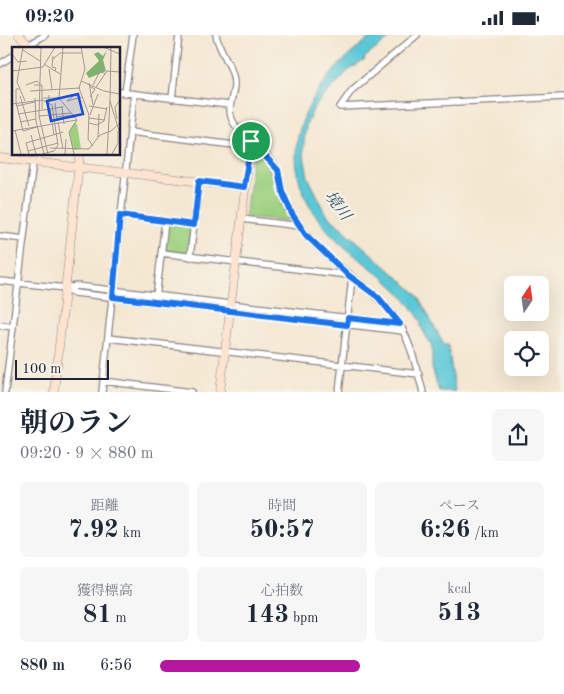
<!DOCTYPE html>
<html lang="ja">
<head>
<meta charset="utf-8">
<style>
	body { margin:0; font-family:"Old Standard TT","Noto Serif JP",serif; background:#f6f6f7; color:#1f2937; height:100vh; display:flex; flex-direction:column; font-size:19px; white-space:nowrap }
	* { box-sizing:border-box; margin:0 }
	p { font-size:16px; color:#747a83 }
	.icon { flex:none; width:28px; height:28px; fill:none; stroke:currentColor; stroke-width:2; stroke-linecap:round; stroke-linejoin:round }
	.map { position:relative; height:357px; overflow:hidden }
	.drawer { display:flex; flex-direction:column; background:#fff; flex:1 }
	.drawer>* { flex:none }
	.needle { width:32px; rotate:13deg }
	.controls { position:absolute; left:504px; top:241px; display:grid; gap:10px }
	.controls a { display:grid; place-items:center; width:45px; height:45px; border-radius:8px; background:#fff; box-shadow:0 5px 20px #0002; font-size:25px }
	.scale { position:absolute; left:15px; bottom:12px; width:94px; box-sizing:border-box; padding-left:5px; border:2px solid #22223b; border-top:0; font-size:14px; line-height:18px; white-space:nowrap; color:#22223b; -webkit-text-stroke:4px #f7f3e8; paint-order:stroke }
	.pin { position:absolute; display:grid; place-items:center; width:42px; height:42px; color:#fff; margin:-21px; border:2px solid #fff; border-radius:50%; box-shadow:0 1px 5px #0007 }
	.round { display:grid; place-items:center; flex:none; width:52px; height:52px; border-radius:8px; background:#f6f6f7 }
	.headline { display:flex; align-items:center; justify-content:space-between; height:85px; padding:0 20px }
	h1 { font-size:28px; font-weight:700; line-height:38px }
	.metrics { display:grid; grid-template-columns:repeat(3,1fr); gap:8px; height:85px; padding:5px 20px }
	.metrics div { display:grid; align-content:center; border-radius:8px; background:#f6f6f7; text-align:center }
	.metrics b { font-size:25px; font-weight:700 }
	.metrics small { font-size:14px; font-weight:400 }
	.metrics p { font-size:14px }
	ul { padding:0 20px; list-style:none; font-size:16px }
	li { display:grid; grid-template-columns:80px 60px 1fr; align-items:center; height:38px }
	li i { height:12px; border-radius:6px; background:#b5179e }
	.status { display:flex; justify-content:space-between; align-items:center; height:35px; padding:0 25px; background:#fff; direction:ltr }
	.status svg { height:14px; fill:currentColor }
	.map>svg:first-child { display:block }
	.green { fill:#9ed080; stroke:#60795e }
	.water { fill:#5cc7d6; stroke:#3f7488 }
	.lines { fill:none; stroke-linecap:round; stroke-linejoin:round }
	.street-casing { stroke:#8b8486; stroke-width:8 }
	.secondary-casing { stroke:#8b8486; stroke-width:9 }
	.street { stroke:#fff; stroke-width:5.5 }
	.secondary { stroke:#fde4d1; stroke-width:8 }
	.route-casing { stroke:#fff; stroke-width:10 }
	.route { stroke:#1a73e8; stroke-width:6 }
	.labels { text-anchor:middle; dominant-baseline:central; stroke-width:4; stroke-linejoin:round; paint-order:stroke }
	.water-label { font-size:16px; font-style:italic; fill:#33546a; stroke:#f7f3e8 }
	.inset-road { fill:none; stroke:#a09895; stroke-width:1 }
	.view { fill:#1d4ed8; fill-opacity:0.15; stroke:#1d4ed8; stroke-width:2.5 }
	.inset-edge { fill:none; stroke:#22223b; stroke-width:2.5 }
</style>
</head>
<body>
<div class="status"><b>09:20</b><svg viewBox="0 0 49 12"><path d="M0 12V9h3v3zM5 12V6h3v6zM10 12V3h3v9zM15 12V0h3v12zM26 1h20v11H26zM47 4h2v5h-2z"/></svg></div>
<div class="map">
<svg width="564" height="357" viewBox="0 0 564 357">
	<rect width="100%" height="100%" fill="#f7f3e8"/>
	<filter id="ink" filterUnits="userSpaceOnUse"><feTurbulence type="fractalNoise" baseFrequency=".02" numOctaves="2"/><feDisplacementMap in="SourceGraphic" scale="10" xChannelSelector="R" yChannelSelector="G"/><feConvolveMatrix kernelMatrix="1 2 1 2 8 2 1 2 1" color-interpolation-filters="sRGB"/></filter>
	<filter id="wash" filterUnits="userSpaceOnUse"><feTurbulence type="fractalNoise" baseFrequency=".0096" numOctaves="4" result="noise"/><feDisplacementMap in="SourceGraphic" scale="20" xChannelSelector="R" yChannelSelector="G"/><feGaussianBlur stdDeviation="1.12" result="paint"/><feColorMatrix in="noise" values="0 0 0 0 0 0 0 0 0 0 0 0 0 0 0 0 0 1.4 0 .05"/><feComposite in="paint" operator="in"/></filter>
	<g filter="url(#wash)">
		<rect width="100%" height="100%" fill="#f4e7d1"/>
		<!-- green -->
		<path class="green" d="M254,114C278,135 274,162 292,186L245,182Z
			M165,189L191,192L188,218L162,215Z"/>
		<!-- water -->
		<path class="water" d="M374,0H394L364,23L365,25L349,35L314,72L306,91L303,116L308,142L327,180L417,259L444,310H448L455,356H439L432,333V312L420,290L422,289C403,250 365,232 336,204C261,130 302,53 374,0Z"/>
	</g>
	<g filter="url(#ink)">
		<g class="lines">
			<!-- street casing -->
			<g class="street-casing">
				<path id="street" d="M216,0C219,17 235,33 234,50C233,65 225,75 235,90C246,106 267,116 277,134C280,140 280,149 282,156C287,171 296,186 306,199C331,230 368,249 393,279C409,300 416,331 423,357
					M417,0L352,55L340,72L564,62
					M22,14L45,0
					M0,29L14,20
					M119,57L229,70
					M125,58L133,0
					M172,64L179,0
					M130,97L250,112
					M120,180L194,190
					M241,184L300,191
					M0,201L24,204
					M161,218L348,240
					M190,222L199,146
					M0,246L66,253L77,251L400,289
					M66,253L75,258L403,296
					M156,263L165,186
					M0,290L13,292
					M108,303L419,339
					M103,346L192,357
					M5,357L33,127
					M102,357L134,59
					M339,357L352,243"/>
			</g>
			<!-- secondary casing -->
			<g class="secondary-casing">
				<path id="secondary" d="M19,0L32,14
					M0,123L244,152
					M54,357L80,119
					M220,357L251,106"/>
			</g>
			<!-- street -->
			<use href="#street" class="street"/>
			<!-- secondary -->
			<use href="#secondary" class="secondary"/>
		</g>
	</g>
	<g class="lines" filter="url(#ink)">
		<!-- route casing -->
		<g class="route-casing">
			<path id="route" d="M251,106L278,135L282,156L292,179L306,200L348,240L378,262L400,289L348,283L347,290L113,262L120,180L194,190L199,146L244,152Z"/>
		</g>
		<!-- route -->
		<use href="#route" class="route"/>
	</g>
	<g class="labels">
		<!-- water labels -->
		<g class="water-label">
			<text transform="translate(337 171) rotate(53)">境川</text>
		</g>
	</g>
	<!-- overview -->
	<g transform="translate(12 12)">
		<rect width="108" height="108" fill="#f4e7d1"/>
		<path d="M62,76L65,77L69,102L62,103L60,98L57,84Z" fill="#9ed080"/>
		<path d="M95,3L91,13L94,24L77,31L74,26L87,14L82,7L86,5L91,9Z" fill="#7eb26e"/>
		<path class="inset-road" d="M11,0L5,35L13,54M29,0L27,69L36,107M51,0L47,51L65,73L57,85L62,107M69,0L73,22L67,41L77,68L76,92L81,99M91,0L108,7M99,0L98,54L108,87M11,3L28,14M0,7L6,15L15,14M41,9L40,20L44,21L43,24M41,12L48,6H69M32,17L48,27M37,22L40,42M0,24L31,20L43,0M69,34L92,44L108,47M77,36L81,58M14,38L25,34L28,37M22,38H30V62M81,38L88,24L93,27M77,39L83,42L78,50M84,40L95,24L108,25M7,42H4V55L11,84L25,80M18,44L68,41M65,46L55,54L70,50M8,49L17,79M23,51L24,74L32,107M31,51H47M43,56L45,74M0,57L30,53L40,58L46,98L42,104L30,107M4,59L23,55M50,59L52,77M77,59L95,62M38,61L42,88M36,66L37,48M6,67L50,60M78,68L86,47M27,69L59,66M45,70L62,68M77,71L92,73M46,72L64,70M105,72L103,60L108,53M8,75L24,72M46,75L51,102M77,76L85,78L92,74L95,60M3,83L9,107M0,84L65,73M19,88L24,107M86,90L87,67M38,101L77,102L88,88L99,84L108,76M16,104L46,96M17,107L14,96L51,85M53,107L54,92M95,107L98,54M100,107L106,96V84"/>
		<path class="view" d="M66,47L71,67L39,74L35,54Z"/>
		<rect width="108" height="108" class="inset-edge"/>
	</g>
</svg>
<div class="controls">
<a><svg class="needle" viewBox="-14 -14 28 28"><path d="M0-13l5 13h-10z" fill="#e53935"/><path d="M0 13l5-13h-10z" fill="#747a83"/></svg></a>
<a><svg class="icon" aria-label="locate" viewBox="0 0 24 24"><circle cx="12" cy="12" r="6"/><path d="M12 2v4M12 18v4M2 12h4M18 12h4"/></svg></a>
</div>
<div class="scale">100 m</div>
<div class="pin" style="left:251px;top:106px;background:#1e9e55"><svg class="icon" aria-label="arrive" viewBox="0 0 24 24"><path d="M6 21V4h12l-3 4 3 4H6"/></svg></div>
</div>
<section class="drawer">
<div class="headline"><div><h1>朝のラン</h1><p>09:20 · 9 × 880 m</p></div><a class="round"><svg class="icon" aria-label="share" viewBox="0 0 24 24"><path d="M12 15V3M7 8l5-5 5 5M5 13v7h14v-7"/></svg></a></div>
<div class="metrics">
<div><p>距離</p><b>7.92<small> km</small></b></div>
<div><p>時間</p><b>50:57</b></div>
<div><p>ペース</p><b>6:26<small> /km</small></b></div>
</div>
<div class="metrics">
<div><p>獲得標高</p><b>81<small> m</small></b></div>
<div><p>心拍数</p><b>143<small> bpm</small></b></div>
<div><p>kcal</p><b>513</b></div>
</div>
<ul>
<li><b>880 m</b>6:56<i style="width:52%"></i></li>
</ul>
</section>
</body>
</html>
